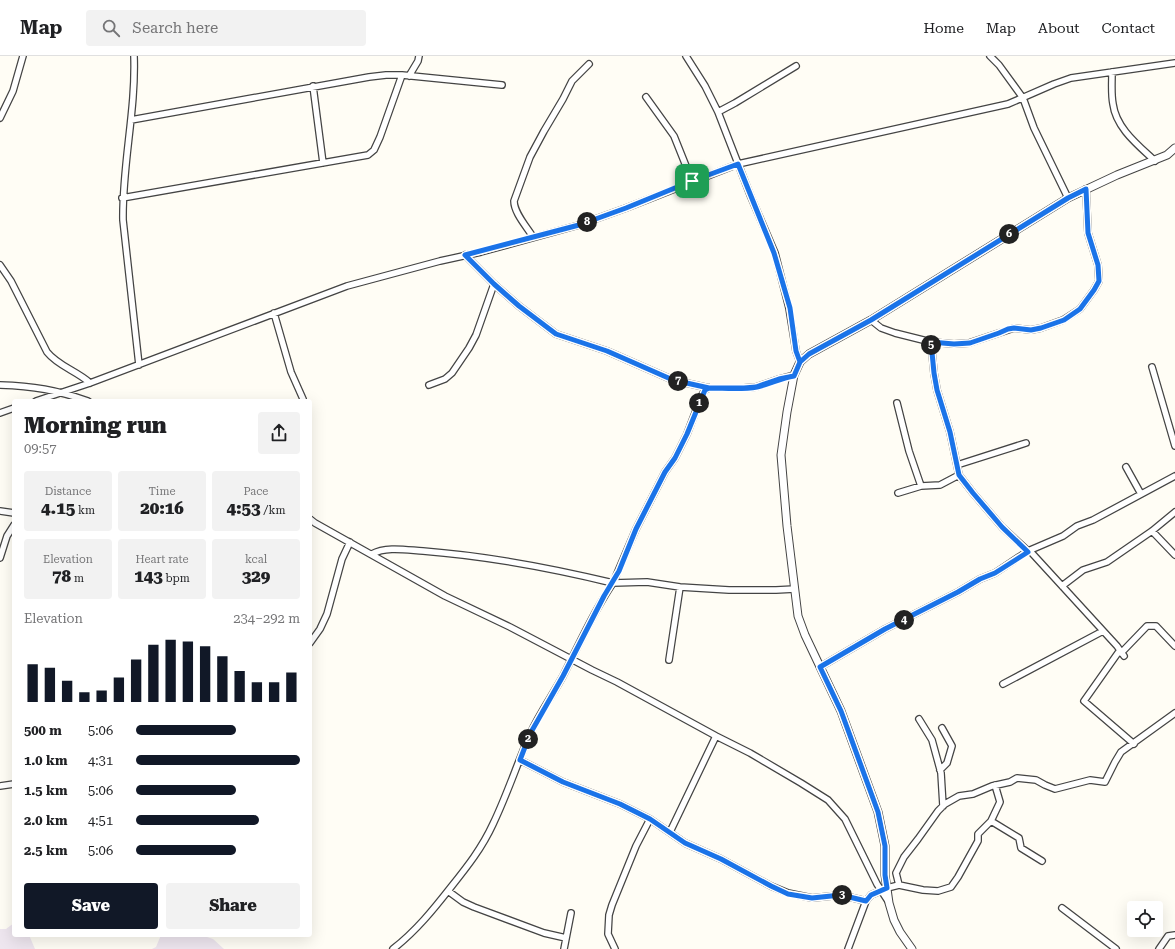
<!DOCTYPE html>
<html lang="en">
<head>
<meta charset="utf-8">
<style>
	body { margin:0; font-family:"Roboto Serif",serif; background:#f2f2f2; color:#202124; height:100vh; display:flex; flex-direction:column; font-size:15px; white-space:nowrap }
	* { box-sizing:border-box; margin:0 }
	p { font-size:13px; color:#757577 }
	.icon { flex:none; width:22px; height:22px; fill:none; stroke:currentColor; stroke-width:2; stroke-linecap:round; stroke-linejoin:round }
	.map { position:relative; flex:1; overflow:hidden }
	.details { position:absolute; left:12px; top:343px; width:300px; height:538px; display:flex; flex-direction:column; background:#fff; border-radius:4px; box-shadow:0 4px 16px #0002 }
	.details>* { flex:none }
	.controls { position:absolute; left:1127px; top:845px; display:grid; gap:8px }
	.controls a { display:grid; place-items:center; width:36px; height:36px; border-radius:4px; background:#fff; box-shadow:0 4px 16px #0002; font-size:20px }
	.pin { position:absolute; display:grid; place-items:center; width:34px; height:34px; color:#fff; margin:-17px; border-radius:8px; box-shadow:0 2px 6px #0006 }
	.km { position:absolute; width:20px; height:20px; margin:-10px; border-radius:50%; background:#222; color:#fff; font-size:11px; line-height:20px; text-align:center }
	.round { display:grid; place-items:center; flex:none; width:42px; height:42px; border-radius:4px; background:#f2f2f2 }
	.head { display:flex; align-items:center; justify-content:space-between; height:68px; padding:0 12px }
	h1 { font-size:22px; font-weight:800; line-height:30px }
	.metrics { display:grid; grid-template-columns:repeat(3,1fr); gap:6px; height:68px; padding:4px 12px }
	.metrics div { display:grid; align-content:center; border-radius:4px; background:#f2f2f2; text-align:center }
	.metrics b { font-size:17px; font-weight:800 }
	.metrics small { font-size:11px; font-weight:400 }
	.metrics p { font-size:11px }
	.chart { height:112px; padding:8px 12px }
	.chart p { display:flex; justify-content:space-between }
	.chart svg { width:100%; height:72px; margin-top:4px; stroke:#111827; stroke-width:6 }
	.button { display:flex; gap:8px; margin-top:auto; padding:8px 12px }
	.button a { flex:1; height:46px; border-radius:4px; background:#111827; color:#fff; font-size:16px; font-weight:800; line-height:46px; text-align:center }
	.button a+a { background:#f2f2f2; color:#202124 }
	ul { padding:0 12px; list-style:none; font-size:13px }
	li { display:grid; grid-template-columns:64px 48px 1fr; align-items:center; height:30px }
	li i { height:10px; border-radius:5px; background:#111827 }
	header { display:flex; align-items:center; gap:24px; box-sizing:border-box; height:56px; padding:0 20px; background:#fff; border-bottom:1px solid #e0e0e0 }
	header strong { font-size:19px }
	nav { display:flex; gap:22px; margin-inline-start:auto; font-size:14px }
	.search { width:280px; height:36px; background:#f2f2f2; display:flex; align-items:center; gap:10px; box-sizing:border-box; padding:0 14px; border-radius:4px; color:#757577; font-size:15px }
	.map>svg:first-child { display:block }
	.industrial { fill:#eee6ef }
	.lines { fill:none; stroke-linecap:round; stroke-linejoin:round }
	.minor-casing { stroke:#444; stroke-width:8 }
	.tertiary-casing { stroke:#444; stroke-width:9 }
	.minor { stroke:#fff; stroke-width:5.5 }
	.tertiary { stroke:#fff; stroke-width:7 }
	.route-casing { stroke:#fff; stroke-width:8 }
	.route { stroke:#1a73e8; stroke-width:5 }
</style>
</head>
<body>
<header>
<strong>Map</strong>
<div class="search"><svg class="icon" aria-label="search" viewBox="0 0 24 24"><circle cx="10" cy="10" r="6"/><path d="M15 15l6 6"/></svg>Search here</div>
<nav><a>Home</a><a>Map</a><a>About</a><a>Contact</a></nav>
</header>
<div class="map">
<svg width="1175" height="893" viewBox="0 0 1175 893">
	<rect width="100%" height="100%" fill="#fffdf5"/>
	<!-- industrial -->
	<path class="industrial" d="M14,867V879H29L35,893H0V873H6Z
		M161,879H201L213,883L224,893H152L156,891Z"/>
	<g class="lines">
		<!-- minor casing -->
		<g class="minor-casing">
			<path id="minor" d="M134,0C136,55 122,109 123,164L139,309
				M686,0L705,30L718,56L751,141L775,197L789,252L796,295L800,306
				M990,0L999,9L1023,42L1034,72L1068,142
				M1112,16C1112,27 1111,38 1113,48C1116,72 1138,89 1155,105
				M409,20L418,5L419,0
				M313,30L323,107
				M646,41L674,80L692,125
				M718,56L735,47L796,10
				M0,62L13,35L23,0
				M131,64L369,21L386,19H402L502,29
				M122,142L368,99L374,94L380,81L402,19
				M533,181C527,171 514,157 514,145L530,101L544,75L563,43L572,25L589,8
				M465,199L494,228L519,250L556,278L607,295L673,324L709,332H744L756,331L779,323L794,319
				M0,209L11,225L47,296C58,310 77,315 90,327
				M274,257L291,316L303,343
				M871,264L881,272L895,277L931,286L954,288L969,287L1014,272L1031,274L1041,272L1063,264L1080,253L1094,234L1099,225L1098,209L1088,177L1086,133
				M931,286L934,317L937,334L950,376L959,419L973,437L1002,471L1028,495
				M1152,311L1175,390
				M0,329C34,330 56,334 88,345
				M429,329L445,323L452,317L469,292L476,279L494,228
				M36,345L90,327L347,230L440,205L481,196L579,169L626,152L738,108L1008,48L1054,28L1071,22L1175,7
				M897,347L909,395L921,430
				M0,357L14,352
				M957,409L1026,387
				M1126,411L1141,438
				M898,437L921,430L940,429L959,419
				M0,455L14,457
				M310,463L315,467L445,540L510,571L592,614L617,626L716,680L750,697L801,727L828,744L845,763L877,828L888,845
				M1152,475L1175,499
				M1030,495L1117,590L1124,600
				M372,498C386,490 407,494 423,495C487,500 551,512 613,527L636,473L665,416L675,402L687,378L702,339L705,334L709,332
				M0,502L7,480L14,469
				M1062,530L1083,514L1107,506L1152,475L1175,456
				M310,587L320,573L327,558L342,503L350,486
				M1120,594L1084,645L1134,688
				M1121,597L1147,570H1156L1175,590
				M669,604L680,531
				M820,611L885,573L958,536L980,523L995,517L1028,495L1063,480L1077,470L1093,464L1175,420
				M1003,628L1103,575
				M919,663L932,684L941,717L943,750
				M520,704L563,726L620,748L650,763L685,787L721,803L771,830L788,837L812,842L841,839L866,845
				M940,714L947,707L952,690L942,672
				M0,730L14,728
				M991,765L1019,782L1021,792L1042,805
				M670,776L716,680
				M899,829L896,817L904,801L918,783L938,755L945,748L959,740L973,738L992,730L1010,726L1017,722L1036,724L1045,729L1055,733L1090,724L1105,726L1115,706L1121,696L1175,657
				M448,835L463,846L474,851L544,877L566,882
				M1062,852L1116,893
				M393,893C416,875 433,854 451,831C467,811 482,792 493,768C507,739 517,708 530,678C539,658 552,640 563,620C579,589 593,556 613,527L647,526L680,531L729,534H776L795,533
				M564,893L571,857
				M615,893L608,878L609,859L612,849L636,790L650,763
				M848,893L866,845L871,839L887,832L899,829L923,834L938,835L951,831L958,821L978,785V778L991,765L1000,746L995,729
				M1159,893L1168,880L1175,879"/>
		</g>
		<!-- tertiary casing -->
		<g class="tertiary-casing">
			<path id="tertiary" d="M912,893L900,876L894,864L889,847L885,819V790L878,756L841,655L805,579L798,560L787,470L781,399L787,356L794,319L800,306L809,298L871,264L1068,142L1117,119L1167,99L1175,92"/>
		</g>
		<!-- minor -->
		<use href="#minor" class="minor"/>
		<!-- tertiary -->
		<use href="#tertiary" class="tertiary"/>
	</g>
	<g class="lines">
		<!-- route casing -->
		<g class="route-casing">
			<path id="route" d="M692,125L738,108L774,197L790,252L796,295L800,306L794,320C781,322 770,328 757,331C742,334 724,332 709,332L705,334L687,378L675,402L665,416L636,473L619,515L604,540L563,620L530,678L520,704L563,726L620,748L650,763L685,787L721,803L771,830L788,838L812,842L841,839L866,845L871,839L887,832L885,819V790L878,756L841,655L820,611L885,573L958,536L980,523L995,517L1028,496L1002,471L973,437L959,419L950,376L937,334L934,317L931,286L954,288L970,287L999,277L1008,273L1014,272L1031,274L1041,272L1064,264L1080,253L1094,234L1099,225L1098,209L1088,177L1086,133L1068,142L871,264L809,298L800,306L794,320L779,323L756,331L744,332H709L673,324L607,295L556,278L519,250L494,228L465,199L579,169L626,152L692,125"/>
		</g>
		<!-- route -->
		<use href="#route" class="route"/>
	</g>
</svg>
<div class="controls">
<a><svg class="icon" aria-label="locate" viewBox="0 0 24 24"><circle cx="12" cy="12" r="6"/><path d="M12 2v4M12 18v4M2 12h4M18 12h4"/></svg></a>
</div>
<div class="pin" style="left:692px;top:125px;background:#1e9e55"><svg class="icon" aria-label="arrive" viewBox="0 0 24 24"><path d="M6 21V4h12l-3 4 3 4H6"/></svg></div>
<b class="km" style="left:699px;top:347px">1</b>
<b class="km" style="left:528px;top:683px">2</b>
<b class="km" style="left:842px;top:839px">3</b>
<b class="km" style="left:904px;top:564px">4</b>
<b class="km" style="left:931px;top:289px">5</b>
<b class="km" style="left:1009px;top:178px">6</b>
<b class="km" style="left:678px;top:325px">7</b>
<b class="km" style="left:587px;top:166px">8</b>
<section class="details">
<div class="head"><div><h1>Morning run</h1><p>09:57</p></div><a class="round"><svg class="icon" aria-label="share" viewBox="0 0 24 24"><path d="M12 15V3M7 8l5-5 5 5M5 13v7h14v-7"/></svg></a></div>
<div class="metrics">
<div><p>Distance</p><b>4.15<small> km</small></b></div>
<div><p>Time</p><b>20:16</b></div>
<div><p>Pace</p><b>4:53<small> /km</small></b></div>
</div>
<div class="metrics">
<div><p>Elevation</p><b>78<small> m</small></b></div>
<div><p>Heart rate</p><b>143<small> bpm</small></b></div>
<div><p>kcal</p><b>329</b></div>
</div>
<div class="chart"><p><span>Elevation</span>234–292 m</p>
<svg viewBox="0 0 160 44" preserveAspectRatio="none"><path d="M5 44V21M15 44V23M25 44V31M35 44V38M45 44V37M55 44V29M65 44V18M75 44V9M85 44V6M95 44V7M105 44V10M115 44V16M125 44V25M135 44V32M145 44V32M155 44V26"/></svg>
</div>
<ul>
<li><b>500 m</b>5:06<i style="width:61%"></i></li>
<li><b>1.0 km</b>4:31<i style="width:100%"></i></li>
<li><b>1.5 km</b>5:06<i style="width:61%"></i></li>
<li><b>2.0 km</b>4:51<i style="width:75%"></i></li>
<li><b>2.5 km</b>5:06<i style="width:61%"></i></li>
</ul>
<div class="button"><a>Save</a><a>Share</a></div>
</section>
</div>
</body>
</html>
